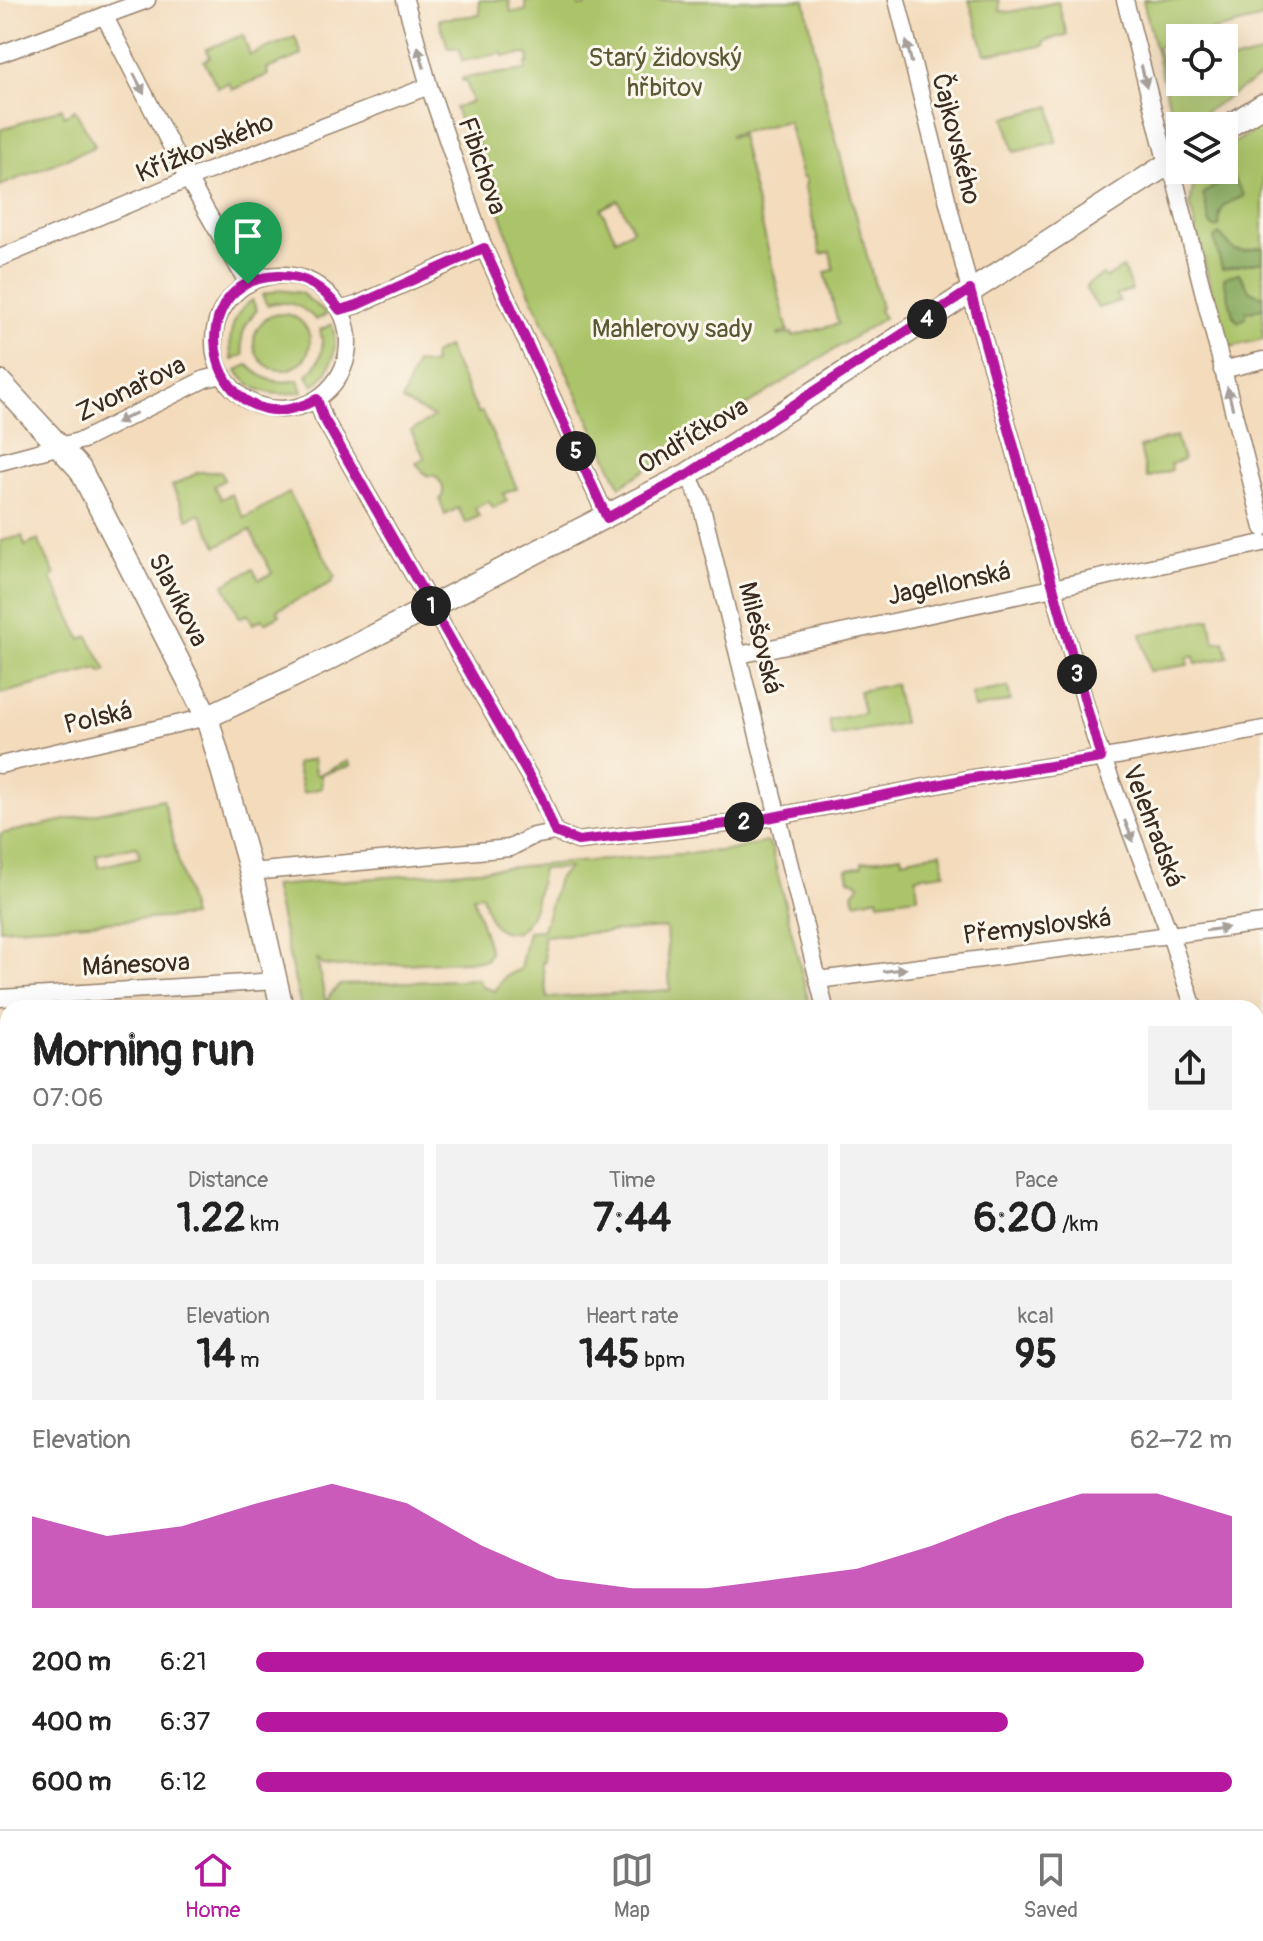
<!DOCTYPE html>
<html lang="en">
<head>
<meta charset="utf-8">
<style>
	body { margin:0; font-family:Pangolin,sans-serif; background:#f2f2f2; color:#222; height:100vh; display:flex; flex-direction:column; font-size:30px; white-space:nowrap }
	* { box-sizing:border-box; margin:0 }
	p { font-size:26px; color:#767676 }
	.icon { flex:none; width:44px; height:44px; fill:none; stroke:currentColor; stroke-width:2; stroke-linecap:round; stroke-linejoin:round }
	.map { position:relative; flex:1; overflow:hidden }
	.drawer { position:absolute; left:0px; top:1000px; width:1264px; height:830px; display:flex; flex-direction:column; background:#fff; border-radius:24px 24px 0 0; box-shadow:0 8px 32px #0002 }
	.drawer>* { flex:none }
	.tools { position:absolute; left:1166px; top:24px; display:grid; gap:16px }
	.tools a { display:grid; place-items:center; width:72px; height:72px; border-radius:0px; background:#fff; box-shadow:0 8px 32px #0002; font-size:40px }
	.pin { position:absolute; display:grid; place-items:center; width:68px; height:68px; color:#fff; margin:-82px -34px; border-radius:50% 50% 50% 0; rotate:-45deg; box-shadow:0 0 8px #0007 }
	.pin .icon { rotate:45deg }
	.km { position:absolute; width:40px; height:40px; margin:-20px; border-radius:50%; background:#222; color:#fff; font-size:22px; line-height:40px; text-align:center }
	.round { display:grid; place-items:center; flex:none; width:84px; height:84px; border-radius:0px; background:#f2f2f2 }
	.head { display:flex; align-items:center; justify-content:space-between; height:136px; padding:0 32px }
	h1 { font-size:44px; font-weight:800; line-height:60px }
	.stats { display:grid; grid-template-columns:repeat(3,1fr); gap:12px; height:136px; padding:8px 32px }
	.stats div { display:grid; align-content:center; border-radius:0px; background:#f2f2f2; text-align:center }
	.stats b { font-size:40px; font-weight:800 }
	.stats small { font-size:22px; font-weight:400 }
	.stats p { font-size:22px }
	.chart { height:224px; padding:16px 32px }
	.chart p { display:flex; justify-content:space-between }
	.chart svg { width:100%; height:144px; margin-top:8px; fill:#b5179e; opacity:.7 }
	ul { padding:0 32px; list-style:none; font-size:26px }
	li { display:grid; grid-template-columns:128px 96px 1fr; align-items:center; height:60px }
	li i { height:20px; border-radius:10px; background:#b5179e }
	.tab-bar { display:flex; justify-content:space-around; align-items:center; height:112px; border-top:2px solid #e0e0e0; background:#fff; font-size:22px; color:#767676 }
	.tab-bar a { display:grid; justify-items:center; gap:4px }
	.tab-bar .on { color:#b5179e }
	.map>svg:first-child { display:block }
	.green { fill:#abc469; stroke:#737744; stroke-width:2; fill-rule:evenodd }
	.forest { fill:#88aa5d; stroke:#626a3e; stroke-width:2 }
	.lines { fill:none; stroke-linecap:round; stroke-linejoin:round }
	.street-casing { stroke:#97826d; stroke-width:19 }
	.secondary-casing { stroke:#97826d; stroke-width:25 }
	.street { stroke:#fff; stroke-width:16 }
	.secondary { stroke:#fff; stroke-width:22 }
	.tram { stroke:#3b2a1e; stroke-width:2 }
	.oneway { fill:#a79f9a }
	.route-casing { stroke:#fff; stroke-width:16 }
	.route { stroke:#b5179e; stroke-width:10 }
	.labels { text-anchor:middle; dominant-baseline:central; stroke-width:6; stroke-linejoin:round; paint-order:stroke }
	.park-label { font-size:26px; fill:#5d5834; stroke:#fbf7ec }
	.street-label { font-size:26px; fill:#3b2a1e; stroke:#fbf7ec }
</style>
</head>
<body>
<div class="map">
<svg width="1263" height="1829" viewBox="0 0 1263 1829">
	<rect width="100%" height="100%" fill="#fbf7ec"/>
	<filter id="ink" filterUnits="userSpaceOnUse"><feTurbulence type="fractalNoise" baseFrequency=".0125" numOctaves="2"/><feDisplacementMap in="SourceGraphic" scale="16" xChannelSelector="R" yChannelSelector="G"/><feConvolveMatrix kernelMatrix="1 2 1 2 8 2 1 2 1" color-interpolation-filters="sRGB"/></filter>
	<filter id="wash" filterUnits="userSpaceOnUse"><feTurbulence type="fractalNoise" baseFrequency=".006" numOctaves="4" result="noise"/><feDisplacementMap in="SourceGraphic" scale="32" xChannelSelector="R" yChannelSelector="G"/><feGaussianBlur stdDeviation="1.8" result="paint"/><feColorMatrix in="noise" values="0 0 0 0 0 0 0 0 0 0 0 0 0 0 0 0 0 1.4 0 .05"/><feComposite in="paint" operator="in"/></filter>
	<g filter="url(#wash)">
		<rect width="100%" height="100%" fill="#f3dbbc"/>
		<!-- green -->
		<path class="green" d="M479,0H509L511,12L526,11L525,0H578L579,7L586,6V0H805L822,87L881,308L879,310L884,318L620,486L520,272L476,139L468,127L461,125L455,108L472,102L466,81H462V78L526,70V63H529L528,54L504,56L503,53L462,61L460,48H448L439,19L480,15ZM788,121L802,178H805L806,184L804,185L821,254L830,252L834,270L825,272L838,324L793,336L792,333L779,336L778,334L788,331L740,135L731,137L730,135ZM618,200L633,229L616,239L601,209Z
			M969,0H999L1000,11L1009,12L1058,2L1067,35L1044,41V46L985,54Z
			M1143,0H1263V18L1179,39L1178,35L1175,36L1172,43L1157,47L1167,77L1180,74V82H1224V63L1259,54L1263,56V75L1183,126L1174,123Z
			M243,35L250,55L295,37L302,55L267,69L268,75L232,90L229,82L218,88L204,61L210,57L206,49Z
			M1051,106L1056,142L1014,152L1005,118Z
			M62,108L64,116L75,110L95,145L92,148L0,186V130Z
			M1263,125V339L1226,348L1190,205L1196,170H1224V149Z
			M1123,268L1132,290L1116,295L1120,301L1098,308L1086,289L1088,284L1103,275L1106,278Z
			M279,290L301,293L327,314L316,320C302,305 287,299 267,305L262,295Z
			M252,300L257,310C245,323 238,337 244,355L232,360C227,337 232,314 252,300Z
			M254 342a28 28 0 1 1 56 0a28 28 0 1 1-56 0Z
			M332,324C339,347 333,372 313,386L307,375C321,363 325,347 320,330Z
			M447,347L478,413L482,412L517,488L503,494L507,501L493,508L489,501L475,508L479,516L466,523L458,508L445,515L440,500C446,491 443,483 435,476L426,475L416,463L425,458L411,431L434,417L402,401L416,363L433,365L434,354Z
			M248,365C263,380 278,385 298,380L303,391C279,398 250,393 237,370Z
			M1176,436L1183,460L1171,464L1172,470L1147,478L1140,447Z
			M199,472H221L224,480L214,486L221,499L231,494L244,518L289,493L336,577L332,578L333,582L277,610L280,615L265,623L262,619L253,624L248,614L240,618L224,584L253,569L259,580L272,573L250,530L217,546L200,513L188,519L172,486Z
			M22,536L25,546L38,540L55,575L51,578L81,639L88,636L107,671L102,673L98,669L0,694V541Z
			M1210,619L1214,642L1224,641L1228,657L1196,664L1194,656L1187,658L1188,665L1149,671L1141,634Z
			M895,684L903,723L832,736L829,720L864,713L859,691Z
			M1008,687L1011,701L974,709L971,694Z
			M313,759L315,773L318,775L348,761L351,766L321,774L322,788L303,793L296,764Z
			M163,799L192,916L0,929V834ZM137,846L140,857L99,867L96,855Z
			M766,842L771,846L810,1008H301L273,886L732,850ZM569,868L558,878L543,930L528,931L520,969L504,977L495,991L482,987L478,979L340,985L330,995L326,1004L317,959L323,965L338,967L486,960L490,952L473,897L482,895C488,916 492,935 517,932C537,917 537,892 542,869ZM666,928L670,990L547,998L542,962H545L543,936Z
			M941,852L945,873L916,877L918,897L879,902L878,897L855,902L853,893L860,884L849,879L847,869L862,866V862L901,855L902,860Z
			M0,1063H8V1115H0Z
			M8,1213V1371H0V1214Z
			M1256,1443H1263V1553H1256Z
			M0,1478H8V1542H0Z
			M8,1718V1784H0V1744L8,1743Z
			M1256,1799H1263V1829H1225L1223,1822H1256Z
			M137,1822H230V1829H137Z
			M1105,1822H1182L1184,1829H1106Z"/>
		<!-- forest -->
		<path class="forest" d="M1232,175L1244,196L1224,205L1220,214L1219,227L1214,228L1210,224L1203,194Z
			M1219,234L1234,250L1245,251L1263,247V261L1222,269L1214,238Z
			M1239,273L1250,291L1263,297V308L1246,312V318L1238,322L1233,316L1224,279L1225,277Z"/>
	</g>
	<g filter="url(#ink)">
		<g class="lines">
			<!-- street casing -->
			<g class="street-casing">
				<path id="street" d="M405,0L429,86L484,248L607,518
					M897,0L970,290L1095,738L1170,935L1194,1008
					M1125,0L1167,164L1175,180L1263,528
					M104,15L188,179L248,284
					M0,54L147,0
					M0,258L188,179L429,86
					M214 342a67 67 0 1 1 134 0a67 67 0 1 1-134 0Z
					M340,310L357,305L484,248
					M1222,370L1263,360
					M317,399L323,417L541,797L555,832
					M0,462L83,440L205,379L223,375
					M688,474L700,500L825,1008
					M739,655L1263,543
					M0,765L207,717
					M251,872L510,848L533,836L555,832L578,841L752,821L967,779L1123,755L1263,729
					M818,980L1263,923
					M0,998L276,981
					M1256,1373L1263,1372
					M562,1822L563,1829
					M964,1822L965,1829
					M114,1829V1822
					M246,1829V1822"/>
			</g>
			<!-- secondary casing -->
			<g class="secondary-casing">
				<path id="secondary" d="M1224,129L1263,105
					M0,382L80,469L207,717L251,872L282,1008
					M207,717L331,658L688,474L1180,156
					M1256,1119L1263,1118
					M0,1186H8
					M0,1393H8
					M0,1617H8
					M1256,1621H1263
					M1199,1822L1200,1829"/>
			</g>
			<!-- street -->
			<use href="#street" class="street"/>
			<!-- secondary -->
			<use href="#secondary" class="secondary"/>
			<!-- tram -->
			<path class="tram" d="M1256,1115L1263,1114
				M0,1181H8
				M0,1620H8
				M1256,1625H1263"/>
		</g>
		<!-- one-way arrows -->
		<defs><path id="oneway-solid" d="M-6-.8H1V-3.2L6.5 0L1 3.2V.8H-6Z" transform="scale(2)"/></defs>
		<g class="oneway">
			<use href="#oneway-solid" transform="translate(909 52) rotate(-104)"/>
			<use href="#oneway-solid" transform="translate(421 57) rotate(-106)"/>
			<use href="#oneway-solid" transform="translate(1144 76) rotate(76)"/>
			<use href="#oneway-solid" transform="translate(139 84) rotate(63)"/>
			<use href="#oneway-solid" transform="translate(1230 398) rotate(-104)"/>
			<use href="#oneway-solid" transform="translate(126 418) rotate(153)"/>
			<use href="#oneway-solid" transform="translate(1129 831) rotate(68)"/>
			<use href="#oneway-solid" transform="translate(1217 929) rotate(-8)"/>
			<use href="#oneway-solid" transform="translate(895 970) rotate(-7)"/>
		</g>
	</g>
	<g class="lines" filter="url(#ink)">
		<!-- route casing -->
		<g class="route-casing">
			<path id="route" d="M484,248L607,518L688,474L970,290L1101,758L967,779L752,821L578,841L555,832L541,797L323,417L317,399C213,455 170,281 278,276C305,275 325,289 340,310L357,305Z"/>
		</g>
		<!-- route -->
		<use href="#route" class="route"/>
	</g>
	<g class="labels">
		<!-- park labels -->
		<g class="park-label">
			<text x="665" y="58">Starý židovský<tspan x="665" dy="30">hřbitov</tspan></text>
			<text x="672" y="329">Mahlerovy sady</text>
		</g>
		<!-- street labels -->
		<g class="street-label">
			<text transform="translate(956 139) rotate(76)">Čajkovského</text>
			<text transform="translate(205 148) rotate(-22)">Křížkovského</text>
			<text transform="translate(482 166) rotate(71)">Fibichova</text>
			<text transform="translate(131 389) rotate(-26)">Zvonařova</text>
			<text transform="translate(693 436) rotate(-31)">Ondříčkova</text>
			<text transform="translate(949 584) rotate(-12)">Jagellonská</text>
			<text transform="translate(178 600) rotate(63)">Slavíkova</text>
			<text transform="translate(760 638) rotate(76)">Milešovská</text>
			<text transform="translate(98 718) rotate(-13)">Polská</text>
			<text transform="translate(1153 826) rotate(69)">Velehradská</text>
			<text transform="translate(1037 927) rotate(-7)">Přemyslovská</text>
			<text transform="translate(136 965) rotate(-3)">Mánesova</text>
		</g>
	</g>
</svg>
<div class="tools">
<a><svg class="icon" aria-label="locate" viewBox="0 0 24 24"><circle cx="12" cy="12" r="6"/><path d="M12 2v4M12 18v4M2 12h4M18 12h4"/></svg></a>
<a><svg class="icon" aria-label="layers" viewBox="0 0 24 24"><path d="M12 4l9 5-9 5-9-5zM3 14l9 5 9-5"/></svg></a>
</div>
<div class="pin" style="left:248px;top:284px;background:#1e9e55"><svg class="icon" aria-label="arrive" viewBox="0 0 24 24"><path d="M6 21V4h12l-3 4 3 4H6"/></svg></div>
<b class="km" style="left:431px;top:606px">1</b>
<b class="km" style="left:744px;top:822px">2</b>
<b class="km" style="left:1077px;top:674px">3</b>
<b class="km" style="left:927px;top:319px">4</b>
<b class="km" style="left:576px;top:451px">5</b>
<section class="drawer">
<div class="head"><div><h1>Morning run</h1><p>07:06</p></div><a class="round"><svg class="icon" aria-label="share" viewBox="0 0 24 24"><path d="M12 15V3M7 8l5-5 5 5M5 13v7h14v-7"/></svg></a></div>
<div class="stats">
<div><p>Distance</p><b>1.22<small> km</small></b></div>
<div><p>Time</p><b>7:44</b></div>
<div><p>Pace</p><b>6:20<small> /km</small></b></div>
</div>
<div class="stats">
<div><p>Elevation</p><b>14<small> m</small></b></div>
<div><p>Heart rate</p><b>145<small> bpm</small></b></div>
<div><p>kcal</p><b>95</b></div>
</div>
<div class="chart"><p><span>Elevation</span>62–72 m</p>
<svg viewBox="0 0 160 44" preserveAspectRatio="none"><path d="M0 44V16L10 22L20 19L30 12L40 6L50 12L60 25L70 35L80 38L90 38L100 35L110 32L120 25L130 16L140 9L150 9L160 16V44z"/></svg>
</div>
<ul>
<li><b>200 m</b>6:21<i style="width:91%"></i></li>
<li><b>400 m</b>6:37<i style="width:77%"></i></li>
<li><b>600 m</b>6:12<i style="width:100%"></i></li>
</ul>
</section>
</div>
<nav class="tab-bar">
<a class="on"><svg class="icon" aria-label="home" viewBox="0 0 24 24"><path d="M3 11l9-7 9 7M6 9v11h12V9"/></svg>Home</a>
<a><svg class="icon" aria-label="map" viewBox="0 0 24 24"><path d="M3 6l6-2 6 2 6-2v14l-6 2-6-2-6 2zM9 4v14M15 6v14"/></svg>Map</a>
<a><svg class="icon" aria-label="saved" viewBox="0 0 24 24"><path d="M7 4h10v16l-5-4-5 4z"/></svg>Saved</a>
</nav>
</body>
</html>
